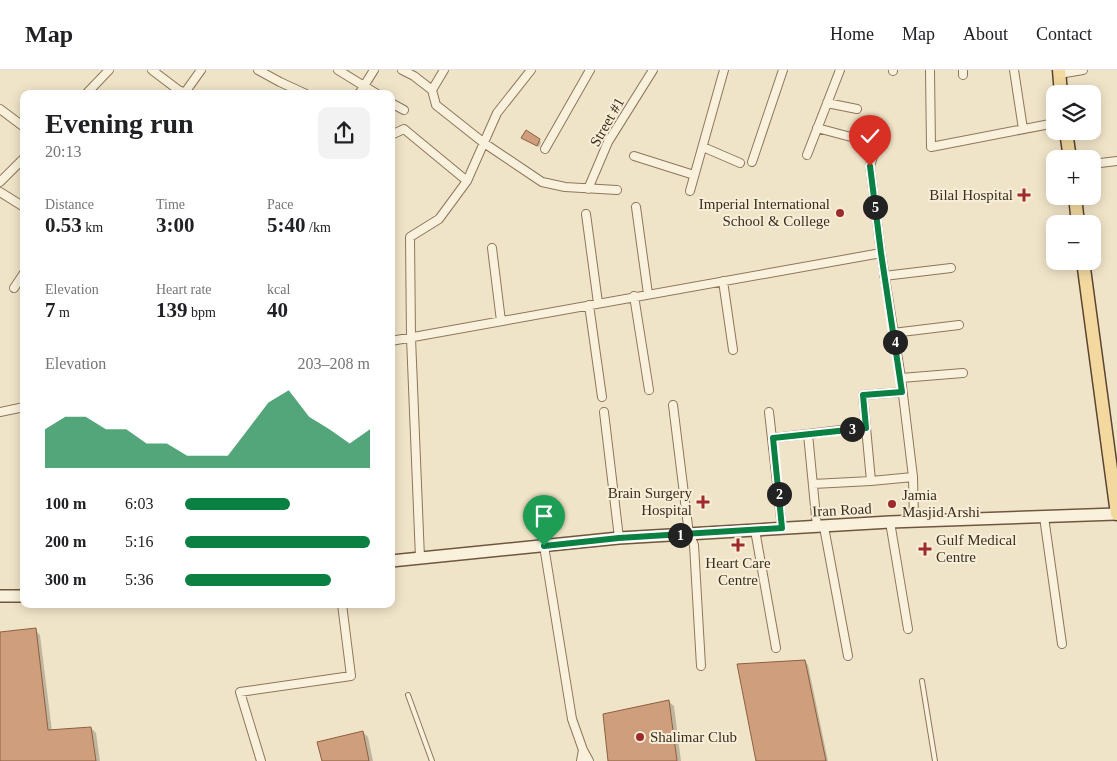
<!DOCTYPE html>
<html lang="en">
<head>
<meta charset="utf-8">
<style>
	body { margin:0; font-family:Georgia,serif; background:#f2f2f2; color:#202124; height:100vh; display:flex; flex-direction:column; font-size:19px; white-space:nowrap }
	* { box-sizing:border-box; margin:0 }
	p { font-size:16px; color:#757577 }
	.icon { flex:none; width:28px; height:28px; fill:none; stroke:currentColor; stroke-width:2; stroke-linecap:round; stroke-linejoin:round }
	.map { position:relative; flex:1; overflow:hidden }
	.panel { position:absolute; left:20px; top:20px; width:375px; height:518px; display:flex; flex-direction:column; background:#fff; border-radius:10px; box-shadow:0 2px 12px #0003 }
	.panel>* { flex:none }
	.fabs { position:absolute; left:1046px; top:15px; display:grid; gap:10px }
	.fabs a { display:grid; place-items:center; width:55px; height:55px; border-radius:10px; background:#fff; box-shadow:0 2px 12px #0003; font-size:25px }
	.pin { position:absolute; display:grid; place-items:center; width:42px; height:42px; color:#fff; margin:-51px -21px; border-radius:50% 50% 50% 0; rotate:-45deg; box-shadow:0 0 5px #0007 }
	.pin .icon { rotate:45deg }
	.km { position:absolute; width:25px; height:25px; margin:-12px; border-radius:50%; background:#222; color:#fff; font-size:14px; line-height:25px; text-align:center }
	.round { display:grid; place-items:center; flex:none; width:52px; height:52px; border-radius:10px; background:#f2f2f2 }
	.head { display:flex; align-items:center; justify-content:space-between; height:85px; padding:0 25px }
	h1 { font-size:28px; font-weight:600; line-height:38px }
	.stats { display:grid; grid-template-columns:repeat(3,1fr); gap:8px; height:85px; padding:5px 25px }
	.stats div { display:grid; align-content:center }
	.stats b { font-size:21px; font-weight:600 }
	.stats small { font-size:14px; font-weight:400 }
	.stats p { font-size:14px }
	.chart { height:140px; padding:10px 25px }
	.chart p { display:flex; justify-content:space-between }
	.chart svg { width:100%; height:90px; margin-top:5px; fill:#0b8043; opacity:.7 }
	ul { padding:0 25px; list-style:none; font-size:16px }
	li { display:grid; grid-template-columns:80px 60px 1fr; align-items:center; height:38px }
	li i { height:12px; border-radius:6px; background:#0b8043 }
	header { display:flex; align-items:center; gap:30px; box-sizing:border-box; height:70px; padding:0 25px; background:#fff; border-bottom:1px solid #e0e0e0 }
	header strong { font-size:24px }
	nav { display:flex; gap:28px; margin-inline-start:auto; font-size:18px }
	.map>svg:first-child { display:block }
	.shadow { fill:#0003 }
	.building { fill:#cf9f7d; stroke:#8d5f41 }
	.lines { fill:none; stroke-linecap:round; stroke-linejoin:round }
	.service-casing { stroke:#8d765c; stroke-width:6 }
	.minor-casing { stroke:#8d765c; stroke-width:10 }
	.secondary-casing { stroke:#6f573f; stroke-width:14 }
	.primary-casing { stroke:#5b4430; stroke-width:15 }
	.service { stroke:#faf1dc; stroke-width:4 }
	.minor { stroke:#faf1dc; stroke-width:8 }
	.secondary { stroke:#faf1dc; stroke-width:11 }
	.primary { stroke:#f3d9a0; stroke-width:12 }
	.route-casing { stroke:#fff; stroke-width:10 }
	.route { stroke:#0b8043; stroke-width:6 }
	.poi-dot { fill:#9e2a2b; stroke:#f7eed8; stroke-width:2 }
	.labels { text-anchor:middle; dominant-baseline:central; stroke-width:4; stroke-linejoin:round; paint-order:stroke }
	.street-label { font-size:15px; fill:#3d2e20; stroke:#f7eed8 }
	.poi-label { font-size:15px; fill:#3d2e20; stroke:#f7eed8; text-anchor:end }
</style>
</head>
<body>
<header>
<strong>Map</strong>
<nav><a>Home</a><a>Map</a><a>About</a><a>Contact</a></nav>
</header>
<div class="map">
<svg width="1117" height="691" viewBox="0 0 1117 691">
	<rect width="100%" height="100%" fill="#f0e4c8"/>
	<!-- shadow -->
	<path class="shadow" d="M525,70H539L541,72L539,77Z
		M35,560L40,565L52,661L91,658L96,663L100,691H2L0,648V564Z
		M805,591L808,595L828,691H757Z
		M668,631L674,636L681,691H609Z
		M363,662L368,667L373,691H323Z"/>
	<!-- building -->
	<path class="building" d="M526,60L540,69L537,76L521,68Z
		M36,558L48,660L91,657L96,691H0V562Z
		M805,590L826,691H756L737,594Z
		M669,630L677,691H608L603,644Z
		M363,661L369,691H322L317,672Z"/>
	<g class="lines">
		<!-- service casing -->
		<g class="service-casing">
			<path id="service" d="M922,611L935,691
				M408,625L432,691"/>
		</g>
		<!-- minor casing -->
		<g class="minor-casing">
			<path id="minor" d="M152,0L181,22L186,21L201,0
				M258,0L280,12L306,24
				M338,0L377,24
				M402,0L414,6L432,20L436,35L484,73L542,112L565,117L617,120
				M930,0L931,77L1055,53
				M1014,0L1023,59
				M893,1V0
				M1059,4L1083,0
				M963,5V0
				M432,20L444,0
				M86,24L109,0
				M359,24L374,0
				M391,33L404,40
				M827,33L857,39
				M0,39L24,57
				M817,58L851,67L878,71L870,96L881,183L901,308L913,407L914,451
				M391,65L404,59L467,111
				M703,77L740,93
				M545,79L590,0
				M807,85L840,0
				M634,86L694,105
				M752,92L783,0
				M1092,94L1117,91
				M0,112L24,88
				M588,119L608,72L653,0
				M690,121L724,0
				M0,122L24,137
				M636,137L648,224
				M586,144L598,233
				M492,178L501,251
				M884,206L951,198
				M723,211L733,280
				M14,218L24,203
				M634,226L649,320
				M589,235L602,327
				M893,263L959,255
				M391,271L881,183
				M901,308L963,303
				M902,322L863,325L871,411L913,407
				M673,335L689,464L694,475L701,596
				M0,342L24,337
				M604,342L619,468
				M769,342L782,458
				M808,364L866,357
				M773,368L808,364L817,457
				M813,414L871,411
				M1044,447L1062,574
				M890,452L908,559
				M824,457L848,586
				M755,460L776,578
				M544,476L572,649L583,680
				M420,488L411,268L410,167L439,149L467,111L497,43L531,0
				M261,691L240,622L351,606L342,534
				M581,691L583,680L589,691"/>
		</g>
		<!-- secondary casing -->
		<g class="secondary-casing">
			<path id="secondary" d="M391,491L619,468L890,452L1116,444
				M0,526H24"/>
		</g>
		<!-- primary casing -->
		<g class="primary-casing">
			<path id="primary" d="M1059,0L1061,24
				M1066,61L1070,89
				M1075,126L1078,154
				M1083,191L1117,444"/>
		</g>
		<!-- service -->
		<use href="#service" class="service"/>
		<!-- minor -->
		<use href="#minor" class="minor"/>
		<!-- secondary -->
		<use href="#secondary" class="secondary"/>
		<!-- primary -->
		<use href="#primary" class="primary"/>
	</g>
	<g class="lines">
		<!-- route casing -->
		<g class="route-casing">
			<path id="route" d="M544,476L619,468L782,458L773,368L866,358L863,325L902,322L881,183L870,96"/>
		</g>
		<!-- route -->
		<use href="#route" class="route"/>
	</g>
	<!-- markers -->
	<g class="poi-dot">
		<path d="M1021.5 117.5h5v5h5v5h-5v5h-5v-5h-5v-5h5z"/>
		<circle cx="840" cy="143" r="5"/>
		<path d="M700.5 424.5h5v5h5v5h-5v5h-5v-5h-5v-5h5z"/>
		<circle cx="892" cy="434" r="5"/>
		<path d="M735.5 467.5h5v5h5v5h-5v5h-5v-5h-5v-5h5z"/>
		<path d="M922.5 471.5h5v5h5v5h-5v5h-5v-5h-5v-5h5z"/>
		<circle cx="640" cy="667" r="5"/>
	</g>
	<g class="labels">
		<!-- street labels -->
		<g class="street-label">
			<text transform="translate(607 52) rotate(-60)">Street #1</text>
			<text transform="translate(842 440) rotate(-3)">Iran Road</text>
		</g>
		<!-- poi labels -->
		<g class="poi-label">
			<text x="1013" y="125">Bilal Hospital</text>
			<text x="830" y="134">Imperial International<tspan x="830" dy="17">School &amp; College</tspan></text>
			<text x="692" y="423">Brain Surgery<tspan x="692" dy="17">Hospital</tspan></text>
			<text x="902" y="425" text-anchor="start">Jamia<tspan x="902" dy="17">Masjid Arshi</tspan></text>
			<text x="936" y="470" text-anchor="start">Gulf Medical<tspan x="936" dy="17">Centre</tspan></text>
			<text x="738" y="493" text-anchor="middle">Heart Care<tspan x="738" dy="17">Centre</tspan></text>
			<text x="650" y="667" text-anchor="start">Shalimar Club</text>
		</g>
	</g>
</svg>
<div class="fabs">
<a><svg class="icon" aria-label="layers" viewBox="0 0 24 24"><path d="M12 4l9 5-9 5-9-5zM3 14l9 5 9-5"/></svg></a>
<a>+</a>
<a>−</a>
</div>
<div class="pin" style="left:544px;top:476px;background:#1e9e55"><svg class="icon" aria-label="arrive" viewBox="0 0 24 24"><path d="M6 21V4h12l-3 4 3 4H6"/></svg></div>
<div class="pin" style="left:870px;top:96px;background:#d93025"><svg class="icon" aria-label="check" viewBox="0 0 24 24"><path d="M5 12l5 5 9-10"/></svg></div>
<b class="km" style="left:680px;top:465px">1</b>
<b class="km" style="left:779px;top:424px">2</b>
<b class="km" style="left:852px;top:359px">3</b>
<b class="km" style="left:895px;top:272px">4</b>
<b class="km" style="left:875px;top:137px">5</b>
<section class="panel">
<div class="head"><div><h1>Evening run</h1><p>20:13</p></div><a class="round"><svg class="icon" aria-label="share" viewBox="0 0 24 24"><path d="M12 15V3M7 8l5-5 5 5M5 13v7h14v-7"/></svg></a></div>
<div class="stats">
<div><p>Distance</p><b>0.53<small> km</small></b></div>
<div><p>Time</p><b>3:00</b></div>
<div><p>Pace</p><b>5:40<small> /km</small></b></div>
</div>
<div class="stats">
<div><p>Elevation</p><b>7<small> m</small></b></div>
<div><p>Heart rate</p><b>139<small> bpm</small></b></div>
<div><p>kcal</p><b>40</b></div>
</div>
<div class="chart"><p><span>Elevation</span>203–208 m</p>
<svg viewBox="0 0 160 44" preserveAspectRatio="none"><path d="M0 44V25L10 19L20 19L30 25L40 25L50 32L60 32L70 38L80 38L90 38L100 25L110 12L120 6L130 19L140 25L150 32L160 25V44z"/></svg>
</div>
<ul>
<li><b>100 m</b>6:03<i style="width:57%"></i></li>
<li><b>200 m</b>5:16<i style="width:100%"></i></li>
<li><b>300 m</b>5:36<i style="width:79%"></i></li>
</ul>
</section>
</div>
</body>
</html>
